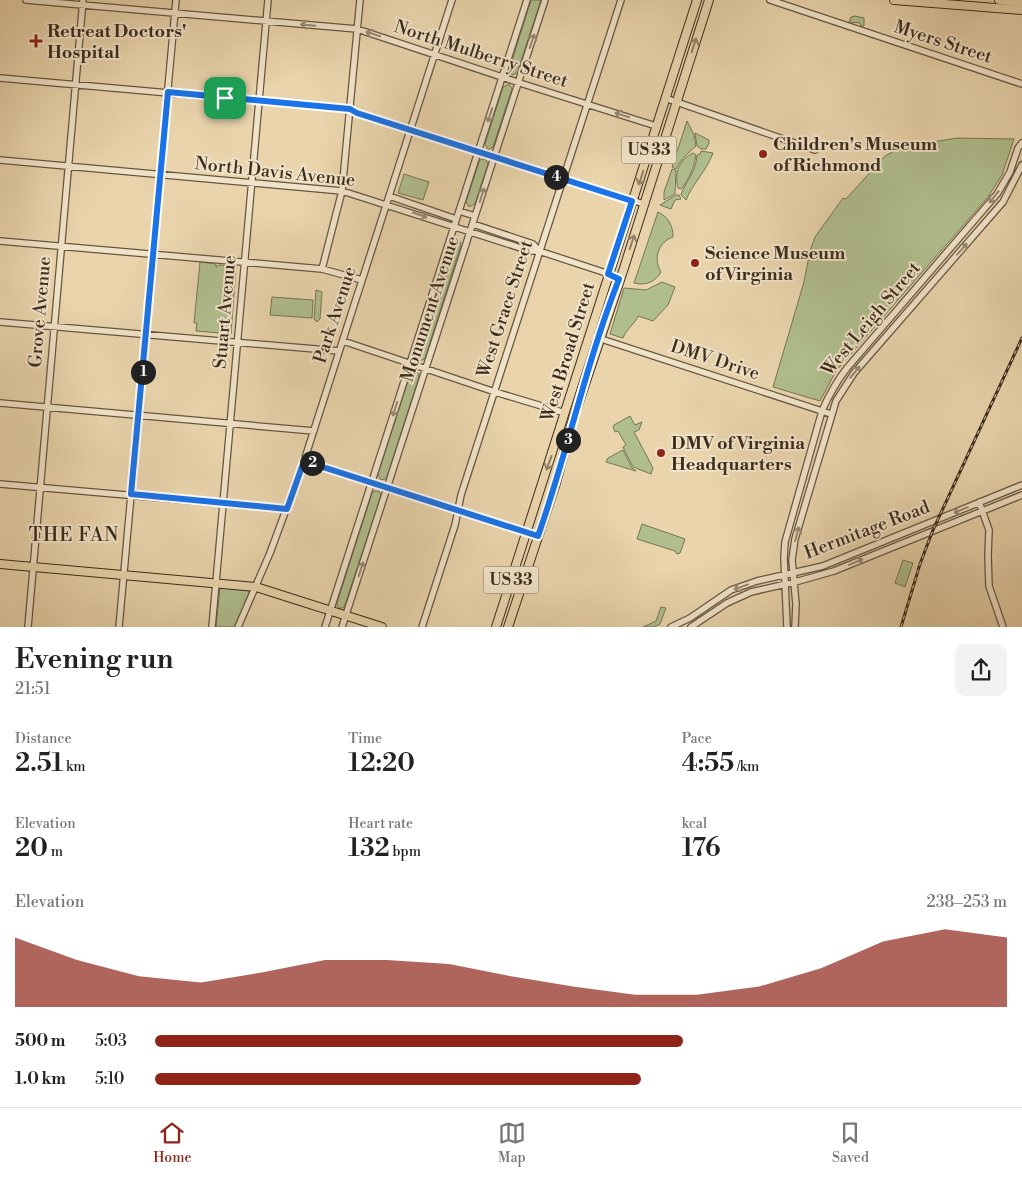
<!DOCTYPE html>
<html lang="en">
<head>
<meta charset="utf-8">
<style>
	body { margin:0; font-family:"Libre Bodoni",serif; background:#f2f2f2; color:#222; height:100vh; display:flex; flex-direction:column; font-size:19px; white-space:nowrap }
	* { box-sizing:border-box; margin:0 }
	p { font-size:16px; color:#767676 }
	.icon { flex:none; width:28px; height:28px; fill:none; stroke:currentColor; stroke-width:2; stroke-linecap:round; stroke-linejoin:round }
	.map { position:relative; height:627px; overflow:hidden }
	.drawer { display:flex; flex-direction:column; background:#fff; flex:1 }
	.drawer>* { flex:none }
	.pin { position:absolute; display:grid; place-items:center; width:42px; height:42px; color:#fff; margin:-21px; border-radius:10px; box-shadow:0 2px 8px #0006 }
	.km { position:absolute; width:25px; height:25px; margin:-12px; border-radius:50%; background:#222; color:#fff; font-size:14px; line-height:25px; text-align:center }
	.round { display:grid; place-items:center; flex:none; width:52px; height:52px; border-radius:10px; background:#f2f2f2 }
	.head { display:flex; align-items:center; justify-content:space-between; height:85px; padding:0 15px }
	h1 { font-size:28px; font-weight:600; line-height:38px }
	.stats { display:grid; grid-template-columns:repeat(3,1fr); gap:8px; height:85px; padding:5px 15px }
	.stats div { display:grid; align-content:center }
	.stats b { font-size:25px; font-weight:600 }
	.stats small { font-size:14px; font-weight:400 }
	.stats p { font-size:14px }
	.chart { height:140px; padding:10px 15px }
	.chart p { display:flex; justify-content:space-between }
	.chart svg { width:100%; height:90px; margin-top:5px; fill:#8f2418; opacity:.7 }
	ul { padding:0 15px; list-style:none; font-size:16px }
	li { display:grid; grid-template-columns:80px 60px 1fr; align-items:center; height:38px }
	li i { height:12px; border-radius:6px; background:#8f2418 }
	.menu { display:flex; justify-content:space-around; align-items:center; height:70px; border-top:1px solid #e0e0e0; background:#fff; font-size:14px; color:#767676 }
	.menu a { display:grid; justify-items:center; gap:2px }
	.menu .on { color:#8f2418 }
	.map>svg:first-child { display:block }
	.green { fill:#b0be8e; stroke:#767555 }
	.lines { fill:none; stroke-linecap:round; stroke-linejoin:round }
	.minor-casing { stroke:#665640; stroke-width:8 }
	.major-casing { stroke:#3b2c1c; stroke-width:10 }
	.minor { stroke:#f1e3c9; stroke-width:5.5 }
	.major { stroke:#e9d4ac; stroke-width:8 }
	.rail-casing { stroke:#3b2c1c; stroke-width:3 }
	.rail { stroke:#f1e3c9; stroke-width:1; stroke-dasharray:4; stroke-linecap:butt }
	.oneway { stroke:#968872 }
	.oneway2 { stroke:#928064 }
	.route-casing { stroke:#fff; stroke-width:10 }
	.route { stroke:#1a73e8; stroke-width:6 }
	.poi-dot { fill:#8f2418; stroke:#f1e3c9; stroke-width:2 }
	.labels { text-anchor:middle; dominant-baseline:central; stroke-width:4; stroke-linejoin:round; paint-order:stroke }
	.shield { fill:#f1e3c9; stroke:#726350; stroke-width:1 }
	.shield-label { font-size:16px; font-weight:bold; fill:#3b2c1c }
	.poi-label { font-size:18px; font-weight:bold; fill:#3b2c1c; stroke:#f1e3c9; text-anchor:start }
	.street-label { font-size:18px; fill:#3b2c1c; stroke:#f1e3c9 }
	.neighbourhood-label { font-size:19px; letter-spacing:1px; fill:#3b2c1c; stroke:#f1e3c9 }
</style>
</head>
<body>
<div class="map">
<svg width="1022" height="627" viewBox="0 0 1022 627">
	<rect width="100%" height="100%" fill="#e9d4ac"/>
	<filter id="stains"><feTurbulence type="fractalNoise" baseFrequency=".004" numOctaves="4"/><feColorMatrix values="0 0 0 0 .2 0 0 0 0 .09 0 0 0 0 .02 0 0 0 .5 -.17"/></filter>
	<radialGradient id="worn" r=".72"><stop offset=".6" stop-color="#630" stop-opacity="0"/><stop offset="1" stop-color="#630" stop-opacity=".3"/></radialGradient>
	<!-- green -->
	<path class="green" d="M531,0H541L517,73L512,75L509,70Z
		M855,16L864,18V26H861L860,23L849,22L851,17Z
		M509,84L512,89L493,147L488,150L485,144L503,87Z
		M687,121L694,135L696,146C689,152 681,159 676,169L672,167Z
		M695,133L709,140V143L706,149H701L697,146Z
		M957,138L1014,139L1002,175L988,197L836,371L820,401L773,387L804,282L810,251L815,237L843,198L846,199L885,156L902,147Z
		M701,151L713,153C707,170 693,183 686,200L681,195C685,181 696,174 697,155L700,154Z
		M693,153L696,155C694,168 689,179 681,189L678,188C674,173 679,160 693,153Z
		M481,159L486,160L488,164L475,204L469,207L466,202L479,162Z
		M672,169L676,170L675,194L664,200V192Z
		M404,174L429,182L423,200L398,193Z
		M676,195H679L681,199L675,200L671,209L660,205Z
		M658,212C668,217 673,225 673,237C658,242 653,259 661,272C655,282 646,286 634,283Z
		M455,240L460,241L461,245L425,358L423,360H420L417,355L453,243Z
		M200,262L216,264V267L219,265L236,267L231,334L196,331L197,323H194Z
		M662,282L675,287L668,305L653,321L638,316C635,324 627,328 623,338L610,334L624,288L646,290Z
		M316,290L322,292L320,319L317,322L314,319Z
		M272,297L313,300L312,318L270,315Z
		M416,371L419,374V377L387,477L385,479L381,480L379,477L378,474L410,374Z
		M630,416L635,425L642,422L639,430L634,432L653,468L651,474L633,467L623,447L626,445L618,431L615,432L613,427L614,425Z
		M623,450L632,468L636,471L606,462L608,458Z
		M374,491H379L381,496L345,605L343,608H340L337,606V603L372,493Z
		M642,524L685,539L680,553L677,554L675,551L637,539Z
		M903,560L913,563L905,587L895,583Z
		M220,588L249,589L250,591L235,627H216Z
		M661,607L666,608L660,624L654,627H643L656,621Z"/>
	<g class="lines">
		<!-- minor casing -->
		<g class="minor-casing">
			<path id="minor" d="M26,0L357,29L523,84L656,126
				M770,0L1022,84
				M0,78L350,109L357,113L644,204
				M665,98L815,150
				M0,160L342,191L530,251H539L603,272L619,279
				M389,196L456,219
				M459,211L475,216
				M473,224L533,244L539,251
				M0,241L322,269L362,280
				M322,269L342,191L360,0
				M0,322L339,351
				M589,335L831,414
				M343,341L495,392L565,413
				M0,403L314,431
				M304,461L538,536
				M0,484L287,509
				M979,502L989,530L988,556L989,586L1003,627
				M28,627L83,0
				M119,627L176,0
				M212,627L268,0
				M238,627L270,553L304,461L452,0
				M325,627L527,0
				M342,627L545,0
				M422,627L455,525L461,495L621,0
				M671,627L690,618L731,590L757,581L823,566L1022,485
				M691,627L727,603L751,592L795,582L834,571L1022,495
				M787,627L784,558L785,542L822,411C829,395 836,382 847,368L997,194L1010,172L1018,148L1022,143
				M795,627L796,604L792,560L795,539L836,401L854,373L1003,202L1022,165"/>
		</g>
		<!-- major casing -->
		<g class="major-casing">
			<path id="major" d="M894,0L1022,10
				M999,0L1022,2
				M0,564L256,587L382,627
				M496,627L697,0
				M508,627L556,483L573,420L624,268L709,0"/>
		</g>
		<!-- minor -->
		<use href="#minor" class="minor"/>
		<!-- major -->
		<use href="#major" class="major"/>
		<!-- rail casing -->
		<g class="rail-casing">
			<path id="rail" d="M901,627L920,564L933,530L1022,338"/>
		</g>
		<!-- rail -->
		<use href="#rail" class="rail"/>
	</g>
	<!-- one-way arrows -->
	<defs><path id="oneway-shaft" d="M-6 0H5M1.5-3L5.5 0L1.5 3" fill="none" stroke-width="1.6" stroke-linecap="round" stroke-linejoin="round" transform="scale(1.25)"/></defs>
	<g class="oneway">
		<use href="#oneway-shaft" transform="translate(308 25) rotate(-175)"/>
		<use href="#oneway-shaft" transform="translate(373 34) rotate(-162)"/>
		<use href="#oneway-shaft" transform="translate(532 41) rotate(-72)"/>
		<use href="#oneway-shaft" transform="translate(490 115) rotate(108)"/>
		<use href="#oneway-shaft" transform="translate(622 115) rotate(-163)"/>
		<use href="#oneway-shaft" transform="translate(482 195) rotate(-72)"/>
		<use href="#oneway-shaft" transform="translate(994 197) rotate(129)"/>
		<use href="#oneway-shaft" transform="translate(420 215) rotate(19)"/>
		<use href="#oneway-shaft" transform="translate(962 249) rotate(-49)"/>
		<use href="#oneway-shaft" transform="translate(855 372) rotate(-50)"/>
		<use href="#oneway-shaft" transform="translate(395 409) rotate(108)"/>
		<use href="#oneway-shaft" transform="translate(961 510) rotate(158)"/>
		<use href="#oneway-shaft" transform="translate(797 534) rotate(-75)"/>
		<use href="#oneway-shaft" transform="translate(856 562) rotate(-22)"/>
		<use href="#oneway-shaft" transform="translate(361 569) rotate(-72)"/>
		<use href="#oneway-shaft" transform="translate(741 587) rotate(160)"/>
	</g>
	<g class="oneway2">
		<use href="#oneway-shaft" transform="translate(694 45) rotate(-72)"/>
		<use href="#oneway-shaft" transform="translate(641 178) rotate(108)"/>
		<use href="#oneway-shaft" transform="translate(632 242) rotate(-72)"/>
		<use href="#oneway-shaft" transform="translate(549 463) rotate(110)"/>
	</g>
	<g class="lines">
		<!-- route casing -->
		<g class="route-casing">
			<path id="route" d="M168,92L350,109L357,113L632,201L608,274L619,279C586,363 568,451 538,536L304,461L287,509L131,494Z"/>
		</g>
		<!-- route -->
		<use href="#route" class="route"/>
	</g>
	<!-- markers -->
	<g class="poi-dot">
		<path d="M33.5 33.5h5v5h5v5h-5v5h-5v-5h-5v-5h5z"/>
		<circle cx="763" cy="154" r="5"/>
		<circle cx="695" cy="263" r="5"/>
		<circle cx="661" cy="453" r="5"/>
	</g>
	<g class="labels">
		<!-- shield labels -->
		<g class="shield">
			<rect x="621.5" y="136.5" width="55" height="27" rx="4"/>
			<rect x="483.5" y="566.5" width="55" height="27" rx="4"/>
		</g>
		<g class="shield-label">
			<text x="649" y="150">US 33</text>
			<text x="511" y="580">US 33</text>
		</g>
		<!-- poi labels -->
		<g class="poi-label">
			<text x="47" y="31">Retreat Doctors'<tspan x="47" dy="21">Hospital</tspan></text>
			<text x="773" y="144">Children's Museum<tspan x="773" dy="21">of Richmond</tspan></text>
			<text x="705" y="253">Science Museum<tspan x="705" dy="21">of Virginia</tspan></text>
			<text x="671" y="443">DMV of Virginia<tspan x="671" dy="21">Headquarters</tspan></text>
		</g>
		<!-- street labels -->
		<g class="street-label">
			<text transform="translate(943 42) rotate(18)">Myers Street</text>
			<text transform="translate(481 54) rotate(18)">North Mulberry Street</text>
			<text transform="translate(275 172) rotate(6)">North Davis Avenue</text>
			<text transform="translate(430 309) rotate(-72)">Monument Avenue</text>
			<text transform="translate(505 309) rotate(-72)">West Grace Street</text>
			<text transform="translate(40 312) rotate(-85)">Grove Avenue</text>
			<text transform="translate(225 312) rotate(-85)">Stuart Avenue</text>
			<text transform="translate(335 315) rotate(-72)">Park Avenue</text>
			<text transform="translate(871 319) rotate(-50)">West Leigh Street</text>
			<text transform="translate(568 352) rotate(-73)">West Broad Street</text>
			<text transform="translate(715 360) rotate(18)">DMV Drive</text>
			<text transform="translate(867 530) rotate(-21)">Hermitage Road</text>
		</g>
		<!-- neighbourhood labels -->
		<g class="neighbourhood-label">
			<text x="74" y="535">THE FAN</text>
		</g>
	</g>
	<rect width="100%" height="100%" filter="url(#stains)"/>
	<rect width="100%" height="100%" fill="url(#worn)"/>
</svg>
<div class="pin" style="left:225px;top:98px;background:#1e9e55"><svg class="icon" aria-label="arrive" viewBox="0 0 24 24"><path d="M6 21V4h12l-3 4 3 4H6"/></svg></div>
<b class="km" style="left:143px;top:372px">1</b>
<b class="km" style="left:312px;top:463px">2</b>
<b class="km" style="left:568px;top:440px">3</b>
<b class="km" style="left:556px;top:177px">4</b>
</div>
<section class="drawer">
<div class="head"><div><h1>Evening run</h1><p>21:51</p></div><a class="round"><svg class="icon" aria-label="share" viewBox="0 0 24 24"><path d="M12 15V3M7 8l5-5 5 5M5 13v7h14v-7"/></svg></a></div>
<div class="stats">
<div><p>Distance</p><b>2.51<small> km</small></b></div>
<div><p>Time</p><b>12:20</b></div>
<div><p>Pace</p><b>4:55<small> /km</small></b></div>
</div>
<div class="stats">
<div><p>Elevation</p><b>20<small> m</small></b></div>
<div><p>Heart rate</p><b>132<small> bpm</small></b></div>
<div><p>kcal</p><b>176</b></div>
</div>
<div class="chart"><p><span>Elevation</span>238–253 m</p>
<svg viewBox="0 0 160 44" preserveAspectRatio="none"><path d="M0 44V10L10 21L20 29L30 32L40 27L50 21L60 21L70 23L80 29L90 34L100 38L110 38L120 34L130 25L140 12L150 6L160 10V44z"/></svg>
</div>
<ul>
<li><b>500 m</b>5:03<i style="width:62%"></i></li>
<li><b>1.0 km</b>5:10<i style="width:57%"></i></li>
</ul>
</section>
<nav class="menu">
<a class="on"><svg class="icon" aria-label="home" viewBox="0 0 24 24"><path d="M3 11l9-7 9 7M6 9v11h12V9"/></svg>Home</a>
<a><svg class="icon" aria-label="map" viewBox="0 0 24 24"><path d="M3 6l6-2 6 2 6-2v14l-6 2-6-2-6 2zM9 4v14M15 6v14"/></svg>Map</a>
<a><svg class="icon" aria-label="saved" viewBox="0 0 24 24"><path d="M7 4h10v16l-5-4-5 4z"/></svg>Saved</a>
</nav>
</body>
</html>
